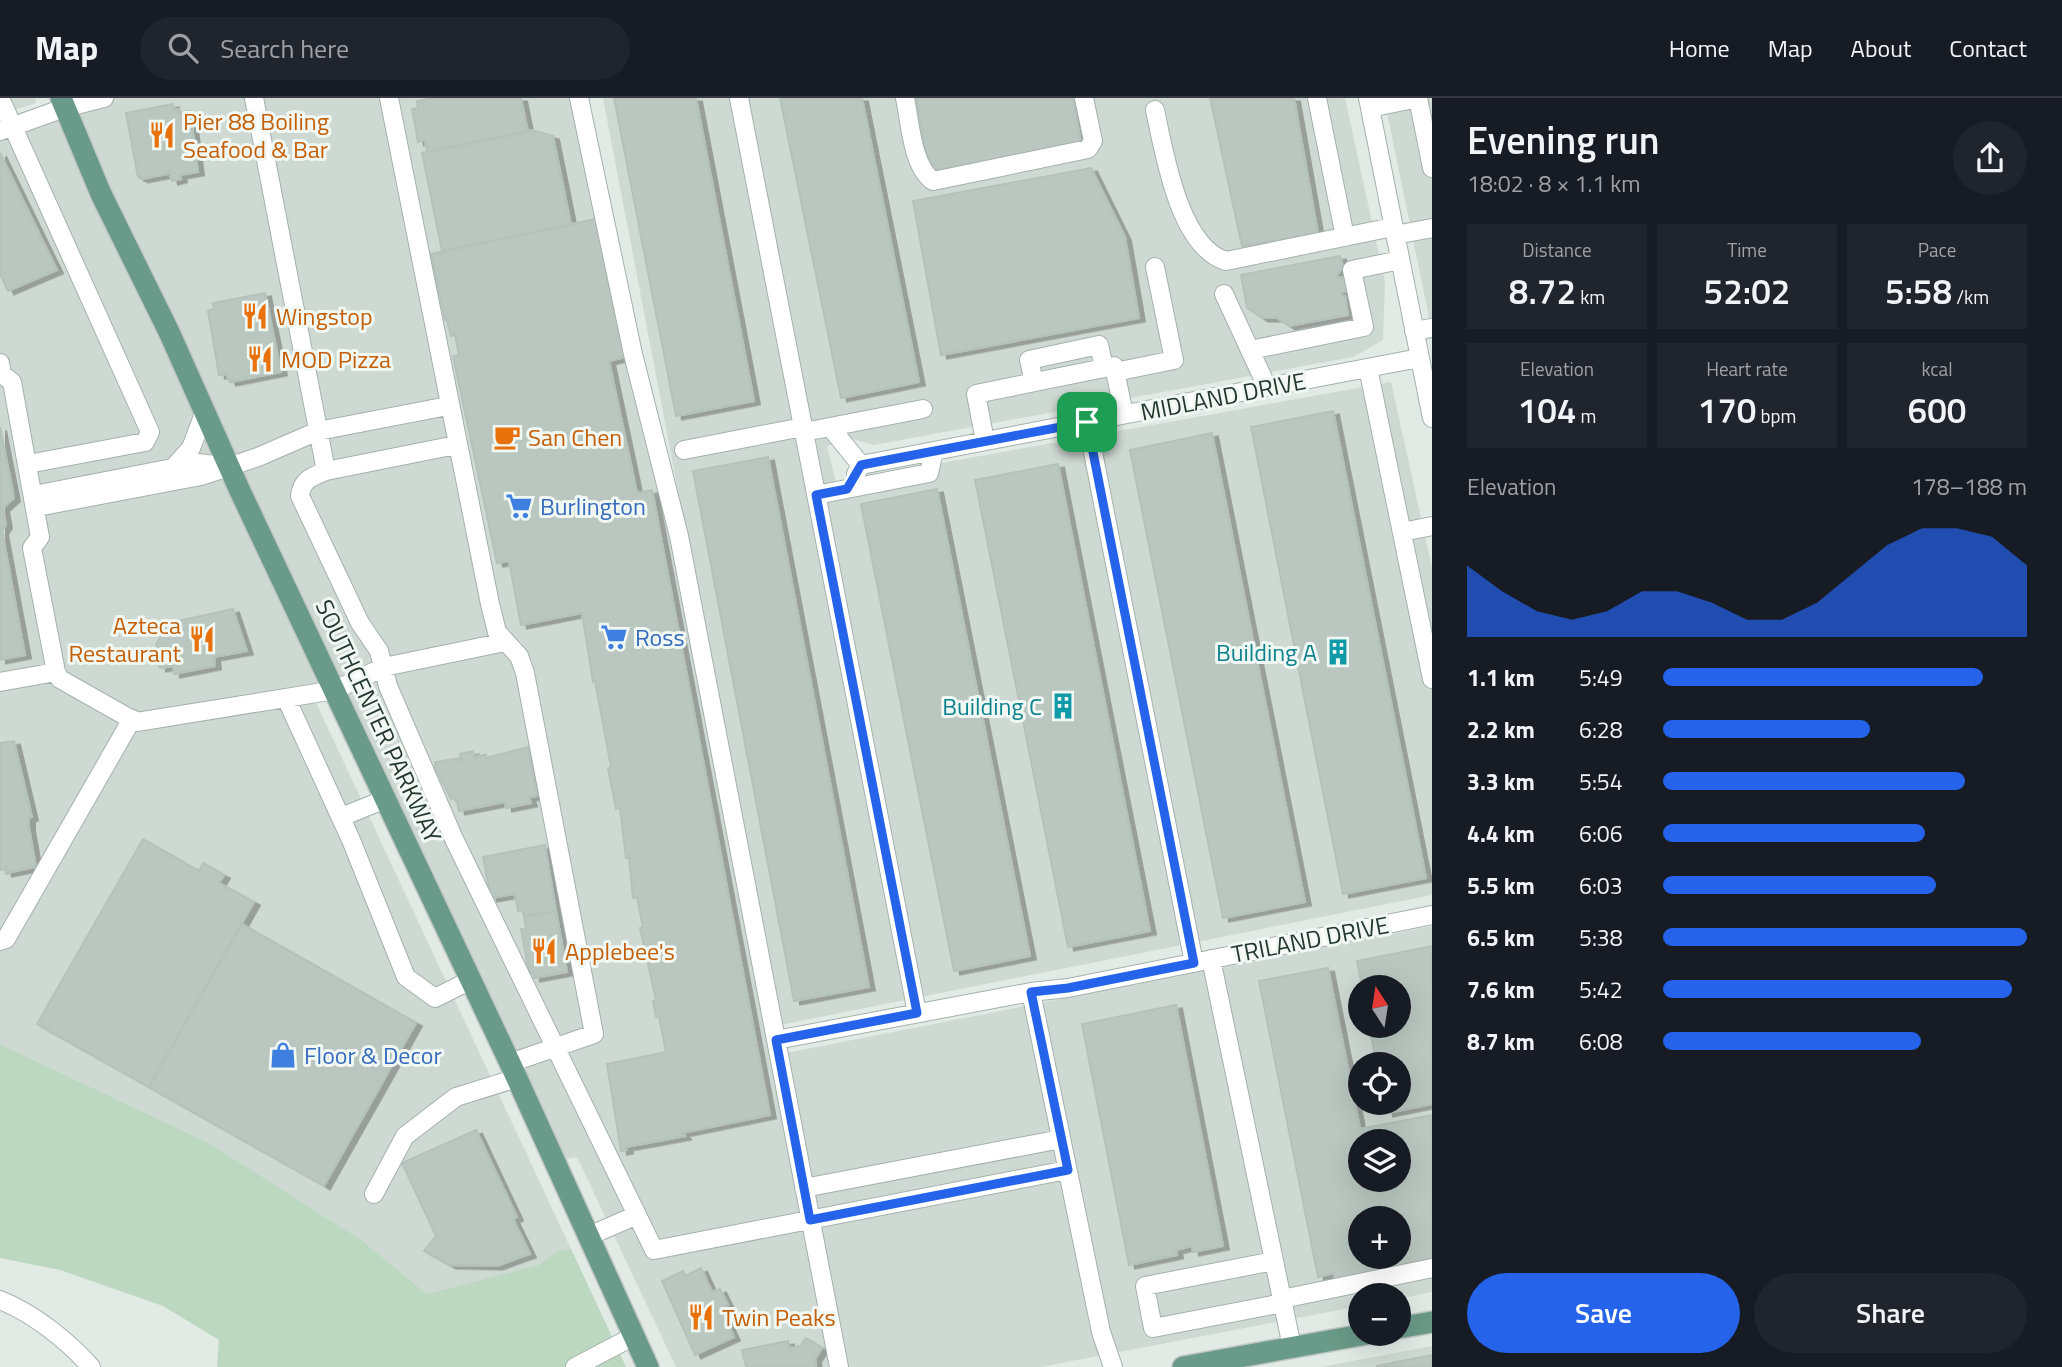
<!DOCTYPE html>
<html lang="en">
<head>
<meta charset="utf-8">
<style>
	body { margin:0; font-family:"Titillium Web",sans-serif; background:#20242c; color:#f1f3f6; height:100vh; display:flex; flex-direction:column; font-size:26px; white-space:nowrap }
	* { box-sizing:border-box; margin:0 }
	p { font-size:23px; color:#9ea1a6 }
	.icon { flex:none; width:38px; height:38px; fill:none; stroke:currentColor; stroke-width:2; stroke-linecap:round; stroke-linejoin:round }
	.map { position:relative; flex:1; overflow:hidden }
	.drawer { display:flex; flex-direction:column; background:#171b24; width:630px }
	.drawer>* { flex:none }
	.needle { width:46px; rotate:348deg }
	.controls { position:absolute; left:1348px; top:877px; display:grid; gap:14px }
	.controls a { display:grid; place-items:center; width:63px; height:63px; border-radius:50%; background:#171b24; box-shadow:0 7px 28px #0002; font-size:35px }
	.pin { position:absolute; display:grid; place-items:center; width:60px; height:60px; color:#fff; margin:-30px; border-radius:14px; box-shadow:0 4px 10px #0006 }
	.round { display:grid; place-items:center; flex:none; width:74px; height:74px; border-radius:37px; background:#20242c }
	.overview { display:flex; align-items:center; justify-content:space-between; height:119px; padding:0 35px }
	h1 { font-size:38px; font-weight:600; line-height:52px }
	.metrics { display:grid; grid-template-columns:repeat(3,1fr); gap:10px; height:119px; padding:7px 35px }
	.metrics div { display:grid; align-content:center; border-radius:0px; background:#20242c; text-align:center }
	.metrics b { font-size:35px; font-weight:600 }
	.metrics small { font-size:19px; font-weight:400 }
	.metrics p { font-size:19px }
	.chart { height:196px; padding:14px 35px }
	.chart p { display:flex; justify-content:space-between }
	.chart svg { width:100%; height:126px; margin-top:7px; fill:#2563eb; opacity:.7 }
	.primary-button { display:flex; gap:14px; margin-top:auto; padding:14px 35px }
	.primary-button a { flex:1; height:80px; border-radius:42px; background:#2563eb; color:#fff; font-size:28px; font-weight:600; line-height:80px; text-align:center }
	.primary-button a+a { background:#20242c; color:#f1f3f6 }
	ul { padding:0 35px; list-style:none; font-size:23px }
	li { display:grid; grid-template-columns:112px 84px 1fr; align-items:center; height:52px }
	li i { height:18px; border-radius:9px; background:#2563eb }
	header { display:flex; align-items:center; gap:42px; box-sizing:border-box; height:98px; padding:0 35px; background:#171b24; border-bottom:2px solid #363941 }
	header strong { font-size:33px }
	nav { display:flex; gap:38px; margin-inline-start:auto; font-size:24px }
	.search { width:490px; height:63px; background:#20242c; display:flex; align-items:center; gap:18px; box-sizing:border-box; padding:0 24px; border-radius:38px; color:#9ea1a6; font-size:26px }
	main { display:flex; flex:1; min-height:0 }
	.map>svg:first-child { display:block }
	.built { fill:#cfd9d4; fill-rule:evenodd }
	.green { fill:#bcd8c1 }
	.building { fill:#b9c7c0; stroke:#b4c2bb; stroke-width:2; fill-rule:evenodd; filter:url(#shadow) }
	.lines { fill:none; stroke-linecap:round; stroke-linejoin:round }
	.minor-casing { stroke:#a4b1ab; stroke-width:20 }
	.major-casing { stroke:#c1c7c5; stroke-width:24 }
	.minor { stroke:#fff; stroke-width:18 }
	.major { stroke:#6a9a89; stroke-width:21 }
	.route-casing { stroke:#fff; stroke-width:14 }
	.route { stroke:#2563eb; stroke-width:9 }
	.labels { text-anchor:middle; dominant-baseline:central; stroke-width:6; stroke-linejoin:round; paint-order:stroke }
	.food-label { font-size:24px; fill:#c56008; stroke:#f1f7f3; text-anchor:start }
	.street-label { font-size:24px; fill:#233830; stroke:#f1f7f3 }
	.shop-label { font-size:24px; fill:#366cbe; stroke:#f1f7f3; text-anchor:start }
	.culture-label { font-size:24px; fill:#0d838f; stroke:#f1f7f3; text-anchor:end }
</style>
</head>
<body>
<header>
<strong>Map</strong>
<div class="search"><svg class="icon" aria-label="search" viewBox="0 0 24 24"><circle cx="10" cy="10" r="6"/><path d="M15 15l6 6"/></svg>Search here</div>
<nav><a>Home</a><a>Map</a><a>About</a><a>Contact</a></nav>
</header>
<main>
<div class="map">
<svg width="1432" height="1269" viewBox="0 0 1432 1269">
	<defs>
		<filter id="shadow"><feDropShadow dx="6" dy="3.5" stdDeviation="0" flood-color="#0004"/></filter>
	</defs>
	<rect width="100%" height="100%" fill="#e1eae5"/>
	<!-- built -->
	<path class="built" d="M0,0H35L36,5L0,17Z
		M62,0H587L771,958L1432,828V1194L1398,1201V1197H1360V1208L1041,1269H676L577,1059L554,1062L334,592L312,596L626,1269L427,1196L363,1143L211,1046L0,946V33ZM1360,889H1398V928H1360ZM1360,966H1398V1004H1360ZM1360,1043H1398V1082H1360ZM1360,1120H1398V1158H1360Z
		M603,0H1345L1385,184L1383,242L1353,259L874,347L853,341L827,348L836,384L1391,284L1432,469V797L780,927Z
		M1384,0H1432V234Z
		M1432,1248V1269H1321Z"/>
	<!-- green -->
	<path class="green" d="M0,946L211,1046L363,1143L427,1196L539,1167L558,1153L571,1151L626,1269H217L219,1242L163,1208L60,1172L0,1160Z"/>
	<!-- building -->
	<path class="building" d="M434,0H521L528,34L427,54L425,42L418,44L412,11L418,10L417,3Z
		M614,0H696L754,303L676,318Z
		M780,0H862L919,284L841,300Z
		M916,0H1073L1081,46L929,73Z
		M1210,0H1294L1318,136L1242,148Z
		M173,6L174,12L179,11L180,15L190,13L198,74L180,77L181,81L172,83L169,73L168,76L142,81L138,79L126,15Z
		M532,32L553,38L571,127L442,153L422,55Z
		M0,55L57,172L8,193L0,176Z
		M1091,70L1125,139L1139,220L941,257L913,103Z
		M595,121L625,259L609,263L637,395L652,392L770,1017L682,1035L685,1038L626,1049L627,1052L621,1053L607,966L666,954L659,919H656L653,903L656,902L640,830L643,829L637,799L633,800L629,760H626L620,710L616,711L608,670L611,669L595,583L593,584L582,515L521,527L509,463L497,465L453,258L459,257L455,237L451,238L447,222H445L431,156Z
		M1340,158L1343,169L1337,177L1338,180L1345,179L1347,193L1341,194L1342,199L1345,198L1348,217L1289,228L1277,220H1262L1247,210L1241,177Z
		M265,195L281,274L230,284L226,276L219,277L208,213L214,211L213,205Z
		M1333,313L1426,780L1343,796L1251,329Z
		M0,329L14,400L3,410L6,427L2,433L25,557L0,562Z
		M1212,335L1305,804L1223,820L1130,352Z
		M768,359L869,889L794,903L693,373Z
		M1058,366L1150,833L1068,849L975,382Z
		M937,391L1030,858L954,873L861,406Z
		M233,511L247,553L214,559L215,568L174,576L173,568L160,570L156,546L166,531L179,528L178,523Z
		M14,643L32,719L29,720V730L36,769L6,775L5,771L0,772V645Z
		M528,649L537,698L529,699L531,705L506,710L505,704L459,713L456,700L451,701L435,670V664L459,660L462,665L460,656L473,653L475,662L478,658L486,657V660Z
		M143,741L199,773L203,765L224,777L219,785L254,804L149,989L37,926Z
		M545,747L556,813L524,818L522,812L518,813L515,796L491,800L483,759Z
		M556,813L567,874L534,880L533,874L529,875L521,831H526L524,818Z
		M242,826L416,925L324,1088L149,989Z
		M1432,848V1006L1387,1015L1385,1004H1398V966H1377L1369,928H1398V889H1362L1357,863Z
		M1328,870L1360,1031L1432,1017V1161L1335,1181L1334,1175L1318,1179L1259,883ZM1360,1043H1398V1082H1360ZM1360,1120H1398V1158H1360Z
		M1176,907L1223,1148L1193,1154L1192,1148L1176,1152L1177,1157L1129,1167L1082,926Z
		M476,1032L517,1119L513,1121L530,1156L497,1168L450,1167L424,1153L436,1138L402,1065Z
		M701,1170L712,1194L720,1191L728,1207L720,1210L734,1239L695,1257L662,1183L683,1173L685,1178Z
		M806,1240L822,1250L815,1261L816,1269H746L742,1252L788,1243L789,1250L800,1248Z
		M1432,1257V1269L1376,1268Z"/>
	<g class="lines">
		<!-- minor casing -->
		<g class="minor-casing">
			<path id="minor" d="M0,0L150,334L145,344L28,366
				M254,0L326,373
				M389,0L490,506L497,534L519,558L525,575L594,936L510,965
				M579,0L633,256L679,438L839,1269
				M739,0L917,915
				M905,0C910,24 912,68 933,83L1088,51L1093,43L1084,0
				M1317,0L1345,139
				M1368,0L1432,320
				M1418,0L1432,70
				M1370,10L1418,0
				M1155,12C1164,54 1179,149 1226,163L1393,129
				M0,33L64,10L104,0
				M1395,137L1432,130
				M1224,196L1267,289
				M1414,233L1432,230
				M1250,252L1364,229L1352,172L1400,162
				M0,265L2,276L12,284L40,439L32,450L56,574L60,581L136,624L143,623L335,592L384,569L505,544
				M1368,270L1432,581
				M1115,274L1174,262L1155,169
				M1034,284L1029,262L1099,247L1104,270
				M1087,324L1194,865
				M830,329L861,367L856,376
				M804,334L923,311
				M985,343L976,296L1114,268L1124,316
				M456,347L326,373C312,379 302,381 300,398L360,525L379,553L388,588L454,741L654,1152L1067,1072
				M684,352L803,329
				M861,367L1419,260
				M173,370L191,350L205,313
				M34,397L198,365L223,368
				M816,397L929,375L934,353
				M37,409L201,378L258,359L318,333L448,308
				M1402,434L1432,428
				M0,584L56,574
				M286,600L351,742L406,879L435,900L469,883
				M341,719L386,701
				M0,843L6,841L132,621
				M1211,861L1292,1249
				M1031,894L1101,1234L1113,1269
				M776,942L1031,894L1068,890L1432,817
				M804,1090L1061,1041
				M374,1096L405,1038L456,999L517,980
				M589,1138L637,1117
				M1274,1163L1145,1188L1153,1230L1283,1205
				M1282,1201L1432,1170
				M0,1202C33,1215 68,1243 91,1269
				M575,1269L634,1238"/>
		</g>
		<!-- major casing -->
		<g class="major-casing">
			<path id="major" d="M61,0L101,96L169,234L240,393L510,965L648,1269
				M1398,1230L1432,1224
				M1183,1269L1367,1236"/>
		</g>
		<!-- minor -->
		<use href="#minor" class="minor"/>
		<!-- major -->
		<use href="#major" class="major"/>
	</g>
	<g class="lines">
		<!-- route casing -->
		<g class="route-casing">
			<path id="route" d="M1087,324L1194,865L1068,890L1031,894L1068,1072L810,1122L776,942L917,915L816,397L847,391L861,367Z"/>
		</g>
		<!-- route -->
		<use href="#route" class="route"/>
	</g>
	<!-- icons -->
	<defs>
		<g id="restaurant-bare" transform="scale(2.1)"><path d="M-5-6h1v4h1v-4h1v4h1v-4h1v5L-1.5 .5V6h-2V.5L-5-1ZM5-6V6H3V1.5H1.5Q1.5-4 5-6Z" fill="#e8710a" stroke="#f1f7f3" stroke-width="2.5" paint-order="stroke"/></g>
		<g id="cafe-bare" transform="scale(2.1)"><path d="M-5.5-4.5H6V0H3Q3 3.5 0 3.5H-2.5Q-5.5 3.5-5.5 0ZM3-3.2v2h1.7v-2ZM-6 4.5H4V6H-6Z" fill="#e8710a" stroke="#f1f7f3" stroke-width="2.5" paint-order="stroke"/></g>
		<g id="supermarket-bare" transform="scale(2.1)"><path d="M-6-5.5h2.5l.6 2H6L4.5 2H-2.5L-4.4-4H-6ZM-1.5 3.2a1.3 1.3 0 1 0 .1 0ZM3 3.2a1.3 1.3 0 1 0 .1 0Z" fill="#3f7fe0" stroke="#f1f7f3" stroke-width="2.5" paint-order="stroke"/></g>
		<g id="building-bare" transform="scale(2.1)"><path d="M-4-6H4V6H1V3H-1V6H-4ZM-2.5-4.3h1.7v1.8h-1.7ZM.8-4.3h1.7v1.8H.8ZM-2.5-1h1.7V.8h-1.7ZM.8-1h1.7V.8H.8Z" fill="#0f9aa8" stroke="#f1f7f3" stroke-width="2.5" paint-order="stroke"/></g>
		<g id="shop-bare" transform="scale(2.1)"><path d="M-5-2.5h2.3a2.7 3.5 0 0 1 5.4 0H5L5.5 6h-11ZM-1.5-2.5h3a1.5 2.3 0 0 0-3 0Z" fill="#3f7fe0" stroke="#f1f7f3" stroke-width="2.5" paint-order="stroke"/></g>
	</defs>
	<g fill-rule="evenodd">
		<use href="#restaurant-bare" x="162" y="37"/>
		<use href="#restaurant-bare" x="255" y="218"/>
		<use href="#restaurant-bare" x="260" y="261"/>
		<use href="#cafe-bare" x="507" y="339"/>
		<use href="#supermarket-bare" x="519" y="408"/>
		<use href="#supermarket-bare" x="614" y="539"/>
		<use href="#restaurant-bare" x="202" y="541"/>
		<use href="#building-bare" x="1338" y="554"/>
		<use href="#building-bare" x="1063" y="608"/>
		<use href="#restaurant-bare" x="544" y="853"/>
		<use href="#shop-bare" x="283" y="957"/>
		<use href="#restaurant-bare" x="701" y="1219"/>
	</g>
	<g class="labels">
		<!-- food labels -->
		<g class="food-label">
			<text x="183" y="23">Pier 88 Boiling<tspan x="183" dy="28">Seafood &amp; Bar</tspan></text>
			<text x="276" y="218">Wingstop</text>
			<text x="281" y="261">MOD Pizza</text>
			<text x="528" y="339">San Chen</text>
			<text x="181" y="527" text-anchor="end">Azteca<tspan x="181" dy="28">Restaurant</tspan></text>
			<text x="565" y="853">Applebee's</text>
			<text x="722" y="1219">Twin Peaks</text>
		</g>
		<!-- street labels -->
		<g class="street-label">
			<text transform="translate(1223 298) rotate(-11)">MIDLAND DRIVE</text>
			<text transform="translate(379 623) rotate(65)">SOUTHCENTER PARKWAY</text>
			<text transform="translate(1310 841) rotate(-11)">TRILAND DRIVE</text>
		</g>
		<!-- shop labels -->
		<g class="shop-label">
			<text x="540" y="408">Burlington</text>
			<text x="635" y="539">Ross</text>
			<text x="304" y="957">Floor &amp; Decor</text>
		</g>
		<!-- culture labels -->
		<g class="culture-label">
			<text x="1317" y="554">Building A</text>
			<text x="1042" y="608">Building C</text>
		</g>
	</g>
</svg>
<div class="controls">
<a><svg class="needle" viewBox="-14 -14 28 28"><path d="M0-13l5 13h-10z" fill="#e53935"/><path d="M0 13l5-13h-10z" fill="#9ea1a6"/></svg></a>
<a><svg class="icon" aria-label="locate" viewBox="0 0 24 24"><circle cx="12" cy="12" r="6"/><path d="M12 2v4M12 18v4M2 12h4M18 12h4"/></svg></a>
<a><svg class="icon" aria-label="layers" viewBox="0 0 24 24"><path d="M12 4l9 5-9 5-9-5zM3 14l9 5 9-5"/></svg></a>
<a>+</a>
<a>−</a>
</div>
<div class="pin" style="left:1087px;top:324px;background:#1e9e55"><svg class="icon" aria-label="arrive" viewBox="0 0 24 24"><path d="M6 21V4h12l-3 4 3 4H6"/></svg></div>
</div>
<section class="drawer">
<div class="overview"><div><h1>Evening run</h1><p>18:02 · 8 × 1.1 km</p></div><a class="round"><svg class="icon" aria-label="share" viewBox="0 0 24 24"><path d="M12 15V3M7 8l5-5 5 5M5 13v7h14v-7"/></svg></a></div>
<div class="metrics">
<div><p>Distance</p><b>8.72<small> km</small></b></div>
<div><p>Time</p><b>52:02</b></div>
<div><p>Pace</p><b>5:58<small> /km</small></b></div>
</div>
<div class="metrics">
<div><p>Elevation</p><b>104<small> m</small></b></div>
<div><p>Heart rate</p><b>170<small> bpm</small></b></div>
<div><p>kcal</p><b>600</b></div>
</div>
<div class="chart"><p><span>Elevation</span>178–188 m</p>
<svg viewBox="0 0 160 44" preserveAspectRatio="none"><path d="M0 44V19L10 28L20 35L30 38L40 35L50 28L60 28L70 32L80 38L90 38L100 32L110 22L120 12L130 6L140 6L150 9L160 19V44z"/></svg>
</div>
<ul>
<li><b>1.1 km</b>5:49<i style="width:88%"></i></li>
<li><b>2.2 km</b>6:28<i style="width:57%"></i></li>
<li><b>3.3 km</b>5:54<i style="width:83%"></i></li>
<li><b>4.4 km</b>6:06<i style="width:72%"></i></li>
<li><b>5.5 km</b>6:03<i style="width:75%"></i></li>
<li><b>6.5 km</b>5:38<i style="width:100%"></i></li>
<li><b>7.6 km</b>5:42<i style="width:96%"></i></li>
<li><b>8.7 km</b>6:08<i style="width:71%"></i></li>
</ul>
<div class="primary-button"><a>Save</a><a>Share</a></div>
</section>
</main>
</body>
</html>
